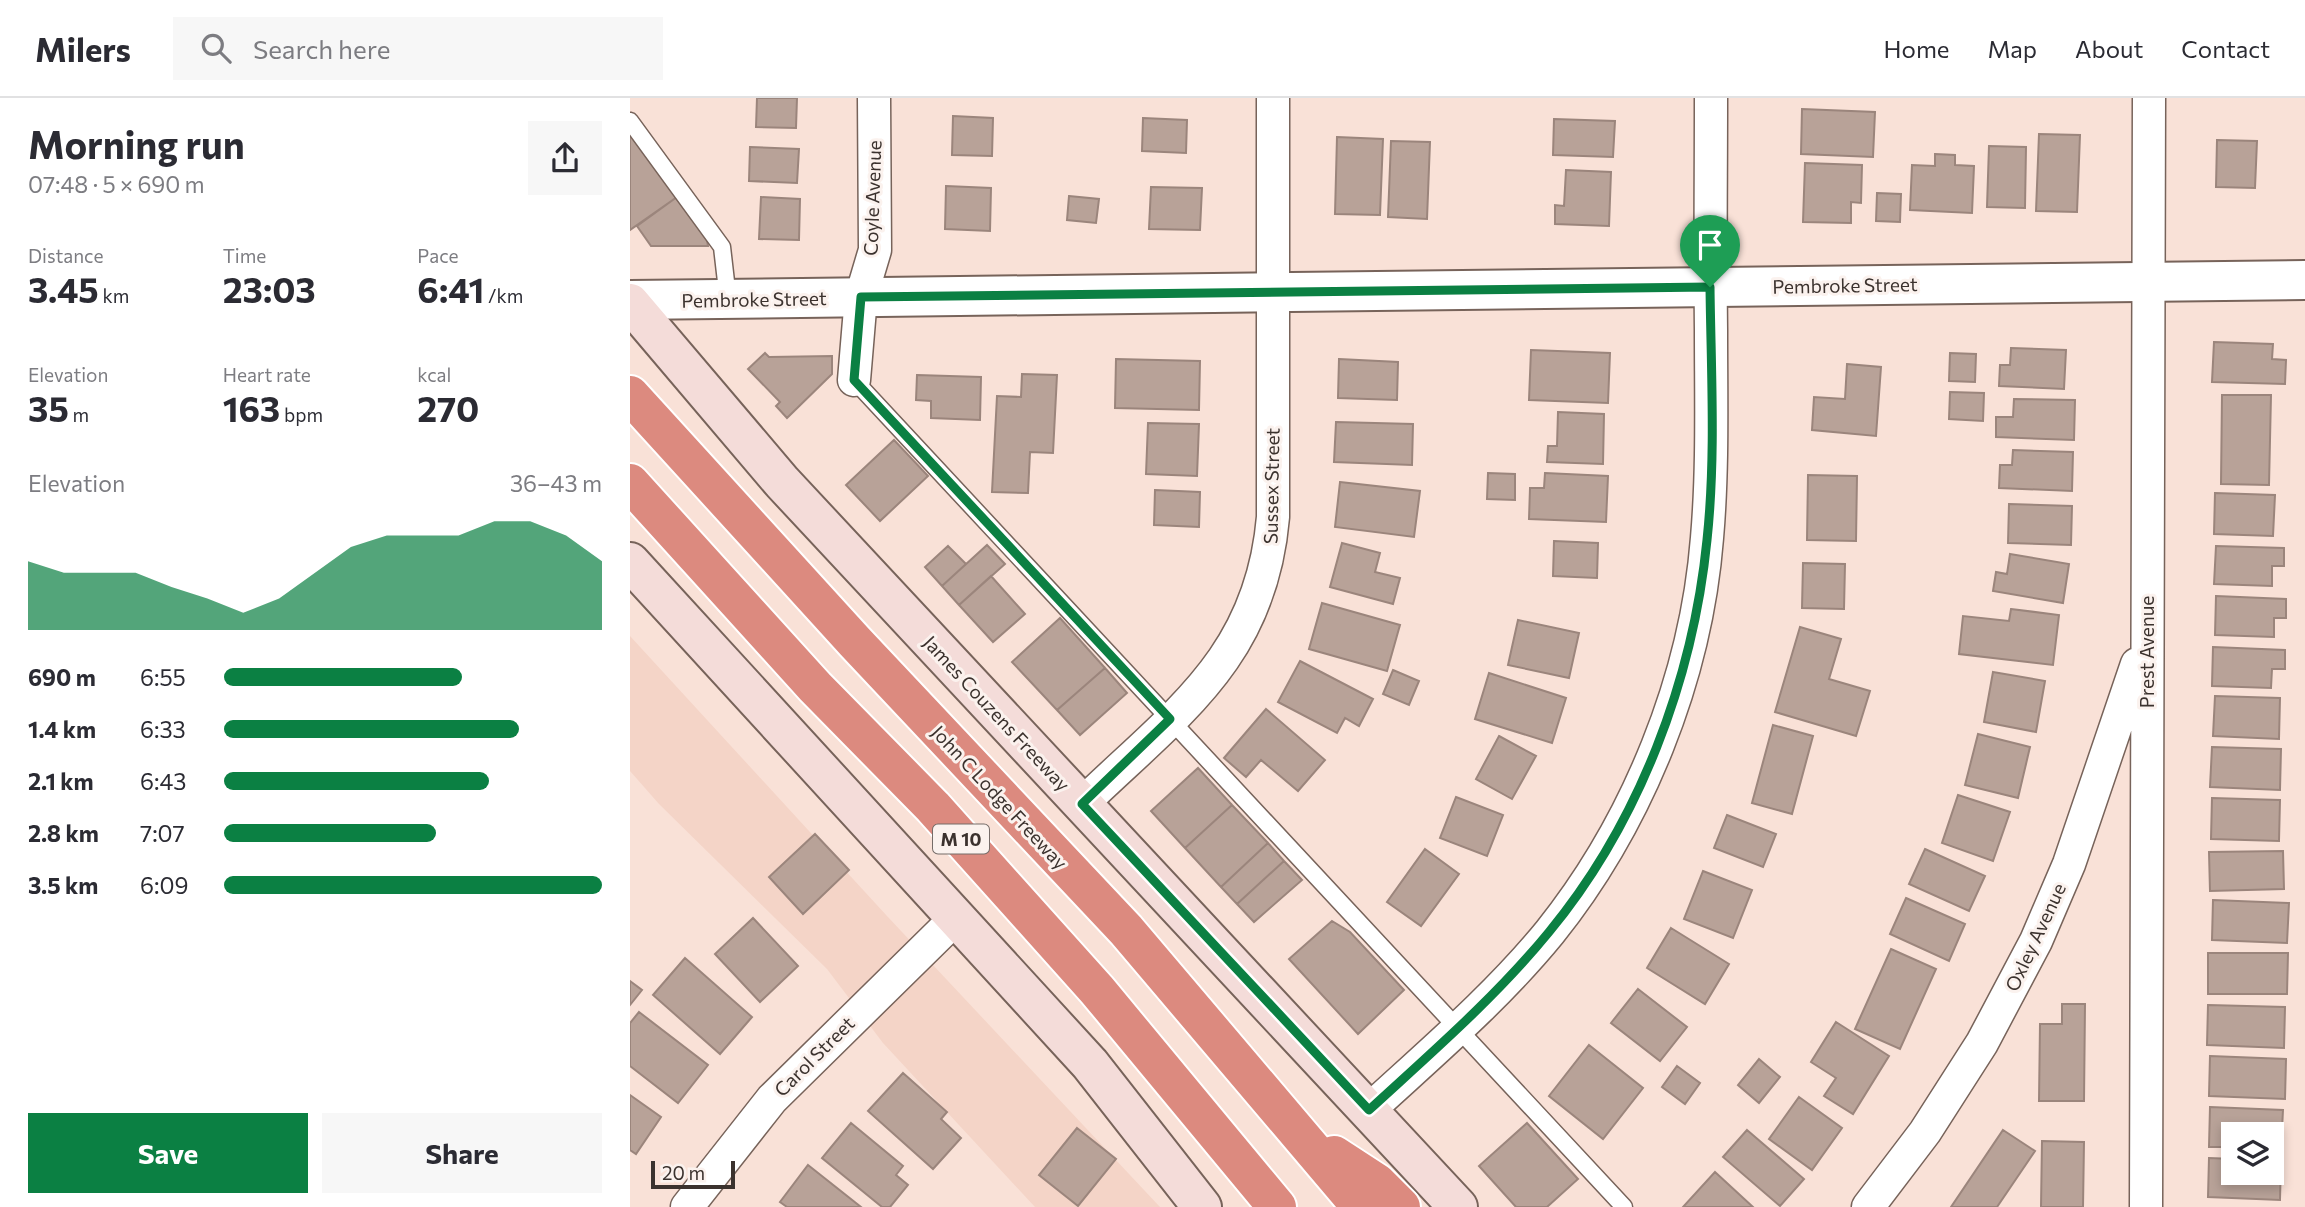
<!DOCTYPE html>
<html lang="en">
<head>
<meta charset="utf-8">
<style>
	body { margin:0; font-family:Commissioner,sans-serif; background:#f7f7f7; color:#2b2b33; height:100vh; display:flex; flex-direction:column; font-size:26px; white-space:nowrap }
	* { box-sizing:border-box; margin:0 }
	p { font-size:23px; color:#7c7c81 }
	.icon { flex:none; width:38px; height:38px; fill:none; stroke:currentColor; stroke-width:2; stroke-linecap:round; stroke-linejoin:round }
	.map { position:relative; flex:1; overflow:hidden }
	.sheet { display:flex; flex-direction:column; background:#fff; width:630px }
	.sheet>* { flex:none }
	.buttons { position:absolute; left:1591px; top:1024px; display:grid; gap:14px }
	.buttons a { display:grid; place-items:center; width:63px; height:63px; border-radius:0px; background:#fff; box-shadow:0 4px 10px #0003; font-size:35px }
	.scale { position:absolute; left:21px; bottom:18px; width:84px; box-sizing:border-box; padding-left:7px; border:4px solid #3b322e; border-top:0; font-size:19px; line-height:24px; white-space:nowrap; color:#3b322e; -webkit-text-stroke:5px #fbf2ee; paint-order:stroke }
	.pin { position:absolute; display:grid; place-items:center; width:60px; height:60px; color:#fff; margin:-72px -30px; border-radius:50% 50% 50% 0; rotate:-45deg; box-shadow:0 0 7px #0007 }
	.pin .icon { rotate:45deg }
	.round { display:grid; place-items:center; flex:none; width:74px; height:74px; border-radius:0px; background:#f7f7f7 }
	.headline { display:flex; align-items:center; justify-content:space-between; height:119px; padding:0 28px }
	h1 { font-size:38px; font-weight:700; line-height:52px }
	.figures { display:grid; grid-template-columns:repeat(3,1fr); gap:10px; height:119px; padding:7px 28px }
	.figures div { display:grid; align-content:center }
	.figures b { font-size:35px; font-weight:700 }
	.figures small { font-size:19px; font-weight:400 }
	.figures p { font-size:19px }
	.chart { height:196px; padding:14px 28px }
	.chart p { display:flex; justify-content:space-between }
	.chart svg { width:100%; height:126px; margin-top:7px; fill:#0b8043; opacity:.7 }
	.primary-button { display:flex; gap:14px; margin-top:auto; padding:14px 28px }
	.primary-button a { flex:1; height:80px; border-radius:0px; background:#0b8043; color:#fff; font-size:28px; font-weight:700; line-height:80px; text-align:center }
	.primary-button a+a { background:#f7f7f7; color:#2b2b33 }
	ul { padding:0 28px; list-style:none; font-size:23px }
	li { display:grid; grid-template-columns:112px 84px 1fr; align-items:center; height:52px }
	li i { height:18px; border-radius:9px; background:#0b8043 }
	header { display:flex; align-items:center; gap:42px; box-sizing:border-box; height:98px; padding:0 35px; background:#fff; border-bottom:2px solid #e1e1e2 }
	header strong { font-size:33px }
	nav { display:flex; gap:38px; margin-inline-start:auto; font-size:24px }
	.search { width:490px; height:63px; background:#f7f7f7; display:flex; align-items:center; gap:18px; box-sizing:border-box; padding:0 24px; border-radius:0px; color:#7c7c81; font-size:26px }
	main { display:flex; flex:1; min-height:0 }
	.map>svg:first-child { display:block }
	.built { fill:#f4d4c7 }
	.building { fill:#b8a298; stroke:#9b857c; stroke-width:2 }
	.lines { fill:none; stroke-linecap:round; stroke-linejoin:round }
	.service-casing { stroke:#77635a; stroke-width:19 }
	.minor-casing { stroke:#77635a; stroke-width:35 }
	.tertiary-casing { stroke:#77635a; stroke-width:42 }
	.secondary-casing { stroke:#77635a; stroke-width:42 }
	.motorway-casing { stroke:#fff; stroke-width:42 }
	.service { stroke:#fff; stroke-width:16 }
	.minor { stroke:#fff; stroke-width:32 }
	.tertiary { stroke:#fff; stroke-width:38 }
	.secondary { stroke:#f4dcd9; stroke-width:38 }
	.motorway { stroke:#dc8a7f; stroke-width:38 }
	.route-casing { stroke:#fff; stroke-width:14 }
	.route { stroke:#0b8043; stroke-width:9 }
	.labels { text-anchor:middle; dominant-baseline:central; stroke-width:6; stroke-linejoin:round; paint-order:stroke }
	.shield { fill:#fbf2ee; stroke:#756c68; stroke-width:2 }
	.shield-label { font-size:18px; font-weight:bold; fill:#3b322e }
	.street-label { font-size:19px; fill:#3b322e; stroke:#fbf2ee }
</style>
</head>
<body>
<header>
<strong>Milers</strong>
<div class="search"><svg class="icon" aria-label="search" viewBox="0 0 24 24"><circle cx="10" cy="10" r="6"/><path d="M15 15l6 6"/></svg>Search here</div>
<nav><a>Home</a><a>Map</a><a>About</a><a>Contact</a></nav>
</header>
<main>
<section class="sheet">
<div class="headline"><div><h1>Morning run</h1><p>07:48 · 5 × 690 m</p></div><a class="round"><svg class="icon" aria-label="share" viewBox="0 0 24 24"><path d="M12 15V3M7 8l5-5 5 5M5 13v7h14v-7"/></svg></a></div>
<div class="figures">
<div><p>Distance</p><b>3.45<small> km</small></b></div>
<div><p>Time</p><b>23:03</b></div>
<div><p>Pace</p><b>6:41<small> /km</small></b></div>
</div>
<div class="figures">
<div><p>Elevation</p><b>35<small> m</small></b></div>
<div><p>Heart rate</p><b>163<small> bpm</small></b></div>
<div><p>kcal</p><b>270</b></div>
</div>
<div class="chart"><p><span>Elevation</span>36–43 m</p>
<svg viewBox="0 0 160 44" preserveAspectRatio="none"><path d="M0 44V20L10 24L20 24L30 24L40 29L50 33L60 38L70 33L80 24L90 15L100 11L110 11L120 11L130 6L140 6L150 11L160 20V44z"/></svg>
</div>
<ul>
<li><b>690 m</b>6:55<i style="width:63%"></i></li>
<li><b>1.4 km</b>6:33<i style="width:78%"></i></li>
<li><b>2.1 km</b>6:43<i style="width:70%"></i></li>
<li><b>2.8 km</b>7:07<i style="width:56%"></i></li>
<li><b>3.5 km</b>6:09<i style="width:100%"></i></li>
</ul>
<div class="primary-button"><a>Save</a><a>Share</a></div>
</section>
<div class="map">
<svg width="1675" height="1109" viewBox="0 0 1675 1109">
	<rect width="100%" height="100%" fill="#f9e1d7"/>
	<!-- built -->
	<path class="built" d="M0,538L257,818L530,1109H405L253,945L197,871L29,706L0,673Z"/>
	<!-- building -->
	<path class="building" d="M127,0H167L166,30L126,29Z
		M1172,11L1245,14L1243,59L1171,56Z
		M323,18L363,20L362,58L322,57Z
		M513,20L557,22L556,55L512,53Z
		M924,21L985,23L983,59L923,57Z
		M0,34L47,99L0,132Z
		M1409,36L1450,37L1447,114L1406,113Z
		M707,39L753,41L750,117L705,116Z
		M1587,42L1627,43L1625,90L1586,89Z
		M761,43L800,44L797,121L758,119Z
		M1359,48L1396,49L1395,110L1357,109Z
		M120,49L169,51L167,85L119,83Z
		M1305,56L1325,57V67L1344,68L1342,115L1280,112L1282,67L1305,68Z
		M1175,65L1232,67L1231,105L1221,104V125L1173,124Z
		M936,72L981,74L979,128L925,126V107L934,108Z
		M316,88L361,90L360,133L315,131Z
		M521,89L572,90L570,132L519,131Z
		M1247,95L1271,96L1270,124L1246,123Z
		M439,98L469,101L466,125L437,122Z
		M47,99L77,142L78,148H21L7,128Z
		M131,99L170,101L169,142L129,141Z
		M1584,244L1643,246L1642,261L1656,262L1655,286L1582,284Z
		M1381,250L1436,252L1434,291L1369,288L1370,267H1380Z
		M901,252L980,255L978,305L899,302Z
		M135,255L139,259L202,258V276L157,320L146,308L150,304L118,271Z
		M1320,255L1346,256L1345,284L1319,283Z
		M486,261L570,263L569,312L485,310Z
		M709,261L768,264L767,302L708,300Z
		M1217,266L1251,269L1246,338L1182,332L1184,299L1215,301Z
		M392,276L427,277L423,355L400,354L398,395L362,394L367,298L391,299Z
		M287,277L351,279L350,322L301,320V303L286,302Z
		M1320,294L1354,295L1353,323L1319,321Z
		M1592,297H1641L1639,387L1591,386Z
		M1384,301L1445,302L1444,342L1366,339V319H1383Z
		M928,314L974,316L973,366L917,364L918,348H927Z
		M706,324L783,326L782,367L704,364Z
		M518,325L569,326L567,378L516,376Z
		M264,342L298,378L250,423L216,387Z
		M1383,352L1443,354L1442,393L1369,390L1370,367H1382Z
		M858,375L885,376V402L857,401Z
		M915,375L978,378L976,424L899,421L900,390H914Z
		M1178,377L1227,378L1226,443L1177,442Z
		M710,384L790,393L784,439L705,429Z
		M525,392L570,394L569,429L524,427Z
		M1585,395L1645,397L1643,438L1584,436Z
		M1379,406L1442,408L1441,447L1378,445Z
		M924,443L968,445L967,480L923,478Z
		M712,445L750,455L745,474L770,480L763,506L700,489Z
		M357,447L375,466L329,507L312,488Z
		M318,448L336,466L312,488L295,469Z
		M1586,448L1654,450V468H1642V488L1584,486Z
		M1380,456L1439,466L1433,505L1363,493L1366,474L1377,476Z
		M1173,465L1215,466L1214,511L1172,510Z
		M361,478L395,516L363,544L329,507Z
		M1586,498L1656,501V520H1644V539L1585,537Z
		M692,505L770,527L757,573L679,551Z
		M1381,511L1429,517L1423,567L1329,556L1333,518L1379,523Z
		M430,520L475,570L427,612L382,564Z
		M888,522L949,535L939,580L878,567Z
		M1170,529L1211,541L1199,581L1240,593L1226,638L1145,614Z
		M1583,549L1655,552V571H1642L1641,590L1582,588Z
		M670,563L743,601L729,628L715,620L707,635L648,604Z
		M475,570L497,595L450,637L427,612Z
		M763,572L789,583L779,607L753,596Z
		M1363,574L1415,583L1406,634L1354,624Z
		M859,575L936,600L922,645L845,621Z
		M1585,598L1650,600L1649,641L1583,638Z
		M636,611L695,662L668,693L631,662L616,679L594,660Z
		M1143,627L1183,638L1162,716L1122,705Z
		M1348,636L1400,649L1388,700L1335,687Z
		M869,638L906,658L882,701L846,681Z
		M1582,649L1651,651L1650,692L1580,689Z
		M568,670L602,707L555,750L521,713Z
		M1328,697L1380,714L1363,763L1312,745Z
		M826,699L873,717L857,758L810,740Z
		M1582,700L1650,702L1649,743L1581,741Z
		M602,707L638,745L591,789L555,750Z
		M1097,717L1146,736L1133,769L1084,750Z
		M185,736L219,772L173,816L139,779Z
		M638,745L654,763L607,806L591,789Z
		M795,751L829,776L791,828L757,804Z
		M1295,751L1355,778L1339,813L1279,786Z
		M1653,753L1654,791L1580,793L1579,754Z
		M654,763L672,782L624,824L607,806Z
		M1073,773L1122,792L1103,840L1054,821Z
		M1276,800L1335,826L1319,863L1260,836Z
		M1583,802L1659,805L1657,845L1582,842Z
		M123,820L168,868L130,904L85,856Z
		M702,823L720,834L774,892L728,936L659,861Z
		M1041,830L1099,866L1075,906L1017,870Z
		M1261,851L1306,871L1270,951L1225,931Z
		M1578,855H1658L1657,896H1578Z
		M55,860L122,919L90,956L23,897Z
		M0,883L12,892L0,907Z
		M1008,891L1057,929L1030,963L981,925Z
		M1432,906H1455L1454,1003H1409L1410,926H1432Z
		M1578,907L1655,909L1654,950L1577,947Z
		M9,914L78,967L48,1005L0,968V925Z
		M1206,924L1259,958L1223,1016L1194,998L1206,980L1181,964Z
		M959,947L1013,990L973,1041L919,998Z
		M1580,958L1656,961L1655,1001L1579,998Z
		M1129,961L1150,979L1129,1005L1108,987Z
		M1047,968L1070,985L1055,1006L1032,989Z
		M273,975L317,1014L311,1021L331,1040L303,1071L238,1013Z
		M0,997L31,1019L6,1056L0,1052Z
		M1169,999L1212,1030L1182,1072L1139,1041Z
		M1580,1009L1653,1012L1651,1051H1642V1036H1603V1049H1579Z
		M221,1025L273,1068L266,1077L278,1087L260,1109H252L192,1060Z
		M897,1025L948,1081L917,1109H886L849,1068Z
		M447,1030L486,1061L448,1108L409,1077Z
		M1117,1032L1174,1081L1150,1108L1093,1059Z
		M1373,1032L1405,1053L1367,1109H1321Z
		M1412,1043L1454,1044L1453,1109H1411Z
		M1579,1060L1603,1061V1074H1642V1062H1651L1650,1102L1578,1099Z
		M178,1067L231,1109H157L150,1104Z
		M1085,1074L1123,1109H1053Z"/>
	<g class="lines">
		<!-- service casing -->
		<g class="service-casing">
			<path id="service" d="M0,23L92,149L98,201
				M224,282L994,1109"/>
		</g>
		<!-- minor casing -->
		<g class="minor-casing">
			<path id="minor" d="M224,282L231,199L245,152L244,0
				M452,706C546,615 631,560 643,419V0
				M739,1012C801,955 867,899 920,834C1008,724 1066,580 1077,440C1083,371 1081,301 1081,232C1080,154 1081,77 1081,0
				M57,1109L142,1001L326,820
				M1238,1109L1295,1034L1352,945L1406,843L1439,766L1507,566
				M1516,1109L1519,0"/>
		</g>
		<!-- tertiary casing -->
		<g class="tertiary-casing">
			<path id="tertiary" d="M0,202L1675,182"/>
		</g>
		<!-- secondary casing -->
		<g class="secondary-casing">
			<path id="secondary" d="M0,205L152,384L828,1109
				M0,464L460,966L572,1109"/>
		</g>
		<!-- motorway casing -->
		<g class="motorway-casing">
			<path id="motorway" d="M0,297L225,544L496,832L731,1109
				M0,385L185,589L303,709L467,892L647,1109
				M704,1057L747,1085L771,1109"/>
		</g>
		<!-- service -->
		<use href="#service" class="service"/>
		<!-- minor -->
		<use href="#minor" class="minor"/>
		<!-- tertiary -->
		<use href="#tertiary" class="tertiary"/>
		<!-- secondary -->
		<use href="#secondary" class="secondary"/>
		<!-- motorway -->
		<use href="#motorway" class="motorway"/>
	</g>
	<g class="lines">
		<!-- route casing -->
		<g class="route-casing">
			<path id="route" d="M1080,189C1081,273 1086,358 1077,442C1063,582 1009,725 919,834C866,899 801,955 739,1012L452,706L540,621L224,282L231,199Z"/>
		</g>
		<!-- route -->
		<use href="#route" class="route"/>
	</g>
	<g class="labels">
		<!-- shield labels -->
		<rect class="shield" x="303" y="726.5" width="56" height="29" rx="5"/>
		<g class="shield-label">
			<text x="331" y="741">M 10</text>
		</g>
		<!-- street labels -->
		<g class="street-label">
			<text transform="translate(242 100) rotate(-88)">Coyle Avenue</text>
			<text transform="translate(1215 187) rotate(-1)">Pembroke Street</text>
			<text transform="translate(124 201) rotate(-1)">Pembroke Street</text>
			<text transform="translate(641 388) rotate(-89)">Sussex Street</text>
			<text transform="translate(1516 554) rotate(-90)">Prest Avenue</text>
			<text transform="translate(367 615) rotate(47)">James Couzens Freeway</text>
			<text transform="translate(370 699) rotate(47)">John C Lodge Freeway</text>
			<text transform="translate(1405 839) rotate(-65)">Oxley Avenue</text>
			<text transform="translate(184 958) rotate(-45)">Carol Street</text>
		</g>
	</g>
</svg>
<div class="buttons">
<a><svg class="icon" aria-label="layers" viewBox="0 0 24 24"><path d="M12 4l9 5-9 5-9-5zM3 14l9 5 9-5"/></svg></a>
</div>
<div class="scale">20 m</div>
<div class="pin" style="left:1080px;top:189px;background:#1e9e55"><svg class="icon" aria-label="arrive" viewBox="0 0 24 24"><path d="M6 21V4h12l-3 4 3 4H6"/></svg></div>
</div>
</main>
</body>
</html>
